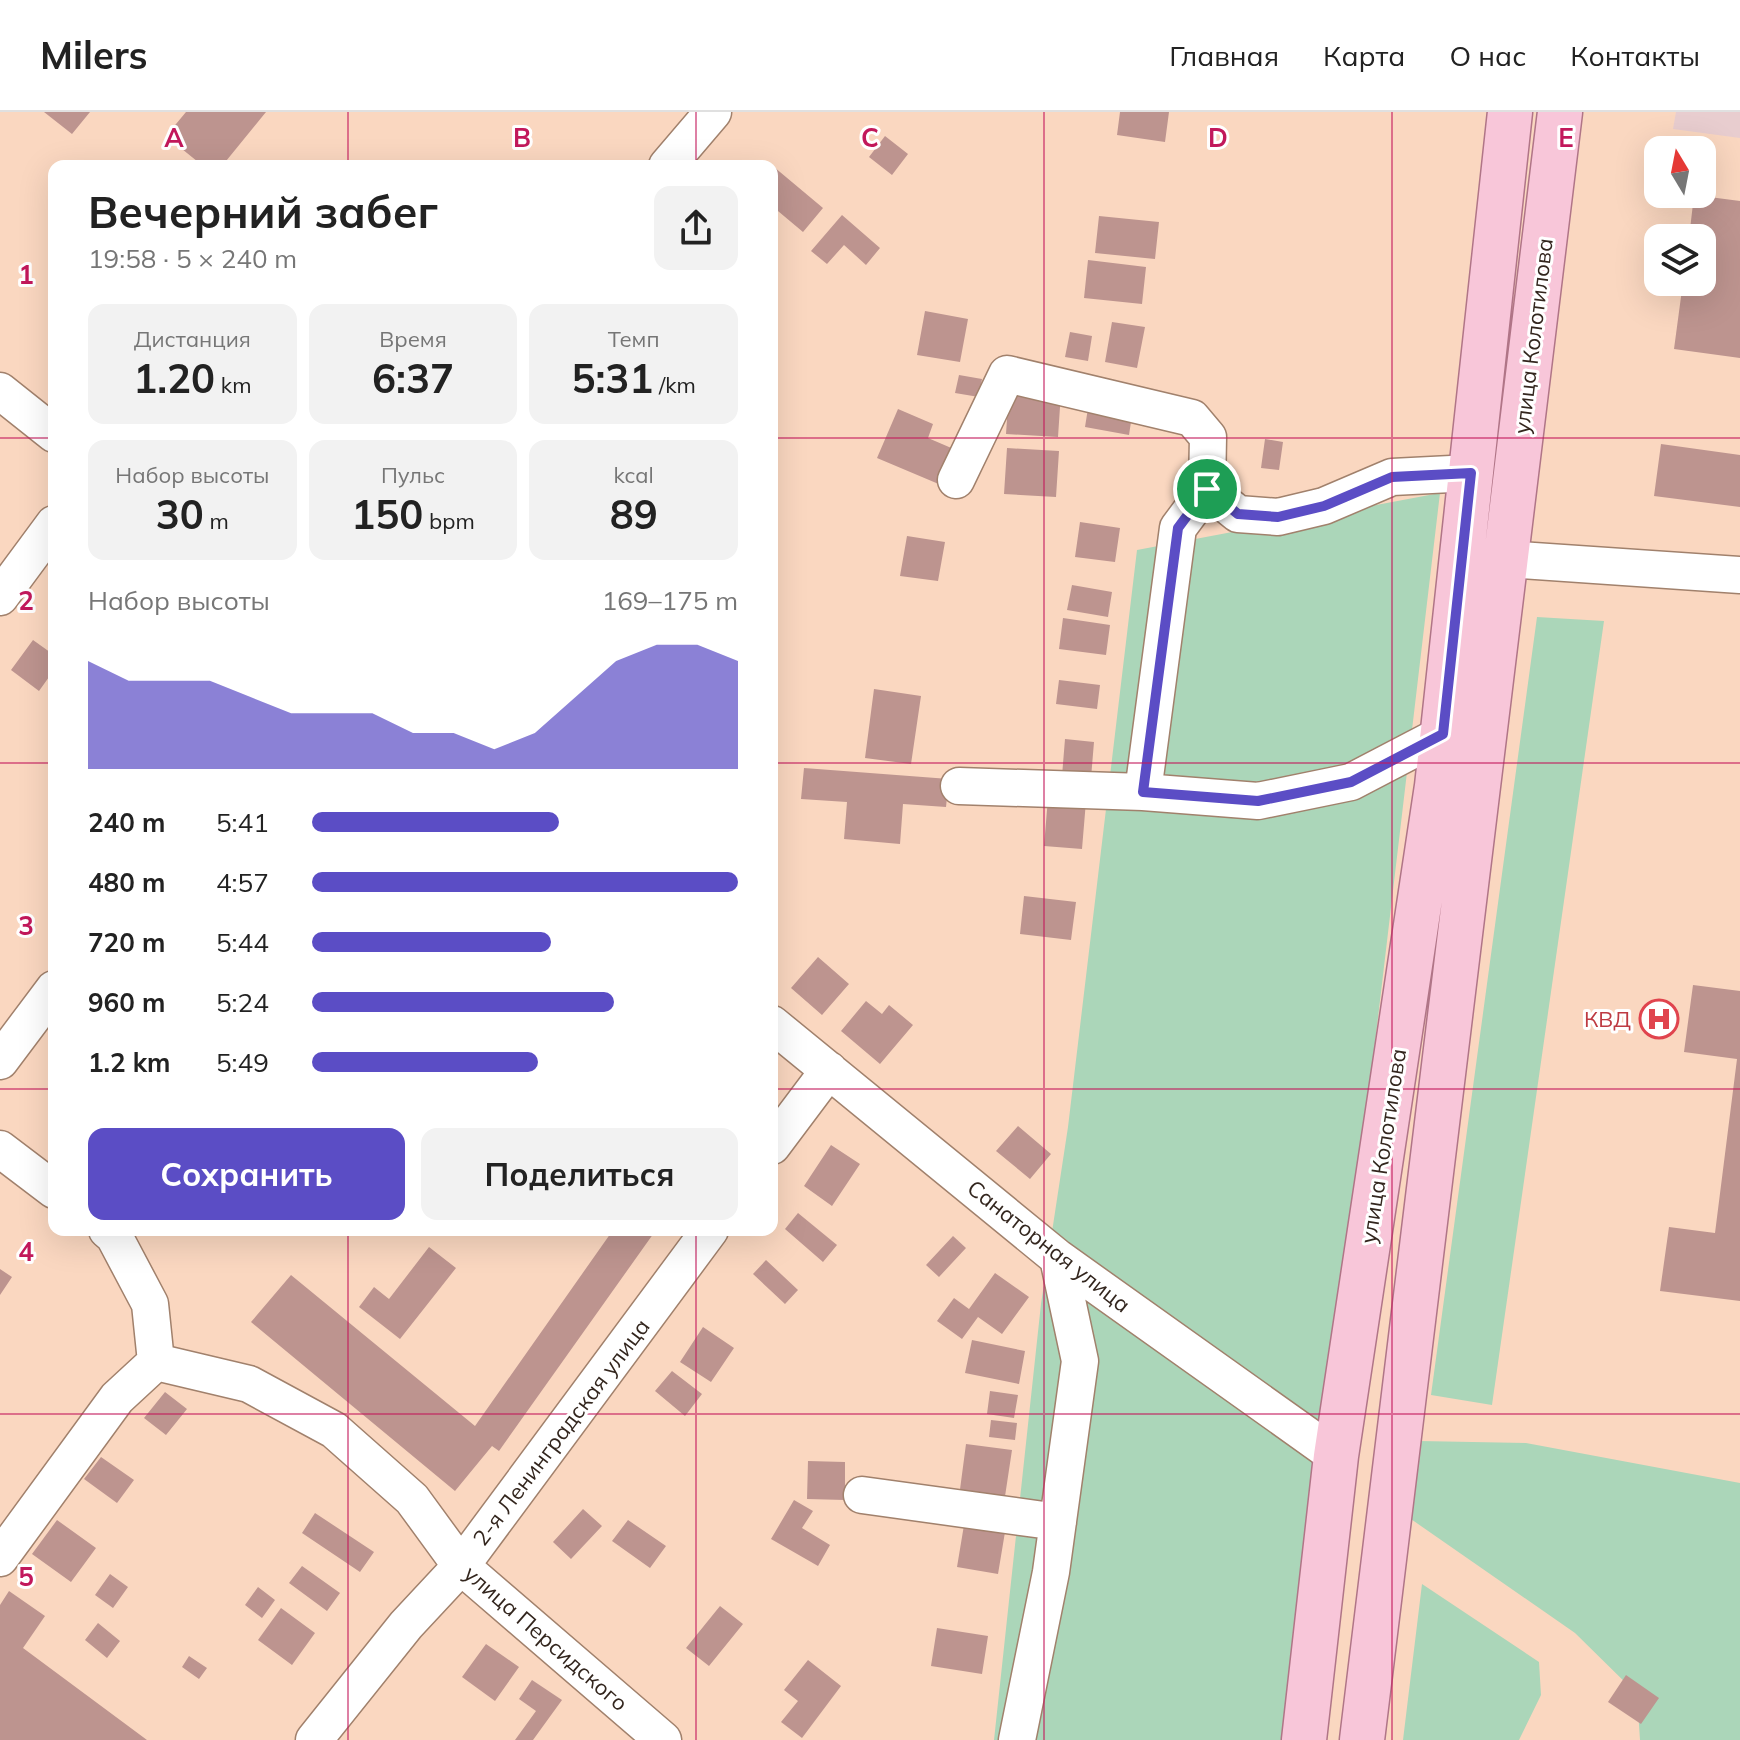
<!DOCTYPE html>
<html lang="ru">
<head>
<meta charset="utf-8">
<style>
	body { margin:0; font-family:Mulish,sans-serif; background:#f2f2f2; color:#222; height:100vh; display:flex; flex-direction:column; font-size:30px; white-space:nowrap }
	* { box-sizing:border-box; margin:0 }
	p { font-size:26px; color:#767676 }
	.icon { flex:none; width:44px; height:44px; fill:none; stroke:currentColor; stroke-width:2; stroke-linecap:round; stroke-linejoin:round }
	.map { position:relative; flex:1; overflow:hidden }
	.sheet { position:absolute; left:48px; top:48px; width:730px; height:1076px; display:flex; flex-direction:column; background:#fff; border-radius:16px; box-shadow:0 8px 32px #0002 }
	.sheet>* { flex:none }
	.needle { width:52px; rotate:350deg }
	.buttons { position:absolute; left:1644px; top:24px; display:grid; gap:16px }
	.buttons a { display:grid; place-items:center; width:72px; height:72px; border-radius:16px; background:#fff; box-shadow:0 8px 32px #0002; font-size:40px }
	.pin { position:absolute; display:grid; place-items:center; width:68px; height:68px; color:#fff; margin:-34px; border:4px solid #fff; border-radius:50%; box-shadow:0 2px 8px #0007 }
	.round { display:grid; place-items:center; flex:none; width:84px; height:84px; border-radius:16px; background:#f2f2f2 }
	.overview { display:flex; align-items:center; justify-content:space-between; height:136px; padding:0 40px }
	h1 { font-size:44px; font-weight:700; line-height:60px }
	.metrics { display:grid; grid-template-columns:repeat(3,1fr); gap:12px; height:136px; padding:8px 40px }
	.metrics div { display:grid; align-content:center; border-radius:16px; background:#f2f2f2; text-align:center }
	.metrics b { font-size:40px; font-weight:700 }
	.metrics small { font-size:22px; font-weight:400 }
	.metrics p { font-size:22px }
	.chart { height:224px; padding:16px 40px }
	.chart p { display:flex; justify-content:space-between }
	.chart svg { width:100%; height:144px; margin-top:8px; fill:#5b4dc5; opacity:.7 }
	.primary-button { display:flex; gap:16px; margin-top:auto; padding:16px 40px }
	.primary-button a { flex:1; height:92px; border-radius:16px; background:#5b4dc5; color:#fff; font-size:32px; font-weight:700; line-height:92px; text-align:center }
	.primary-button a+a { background:#f2f2f2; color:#222 }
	ul { padding:0 40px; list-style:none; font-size:26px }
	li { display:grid; grid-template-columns:128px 96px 1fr; align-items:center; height:60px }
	li i { height:20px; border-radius:10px; background:#5b4dc5 }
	header { display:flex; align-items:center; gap:48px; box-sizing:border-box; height:112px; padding:0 40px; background:#fff; border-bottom:2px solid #e0e0e0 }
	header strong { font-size:38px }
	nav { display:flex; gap:44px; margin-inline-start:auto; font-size:28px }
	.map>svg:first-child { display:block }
	.education { fill:#e8cdcf }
	.green { fill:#abd6b9 }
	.building { fill:#bd948f }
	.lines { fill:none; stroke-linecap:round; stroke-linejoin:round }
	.minor-casing { stroke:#a1816c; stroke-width:39 }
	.major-casing { stroke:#b07587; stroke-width:47 }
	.minor { stroke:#fff; stroke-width:36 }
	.major { stroke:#f8c6d9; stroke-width:44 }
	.route-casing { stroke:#fff; stroke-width:16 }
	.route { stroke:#5b4dc5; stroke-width:10 }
	.grid { fill:none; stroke:#c2185b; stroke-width:2; stroke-opacity:0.55 }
	.labels { text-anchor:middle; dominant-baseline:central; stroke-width:6; stroke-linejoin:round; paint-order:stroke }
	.street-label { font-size:22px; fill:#33261e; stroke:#fff }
	.health-label { font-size:22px; fill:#be3a42; stroke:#fff; text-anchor:end }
	.grid-label { font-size:26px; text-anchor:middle; font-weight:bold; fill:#c2185b; stroke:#fff; stroke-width:6; stroke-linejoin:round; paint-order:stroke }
</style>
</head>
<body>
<header>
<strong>Milers</strong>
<nav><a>Главная</a><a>Карта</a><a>О нас</a><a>Контакты</a></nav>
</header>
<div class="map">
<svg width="1740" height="1628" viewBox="0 0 1740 1628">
	<rect width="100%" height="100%" fill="#fad7c0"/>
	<!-- education -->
	<path class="education" d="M1676,0H1740V26L1673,17Z"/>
	<!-- green -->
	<path class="green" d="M1440,381L1331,1303L1287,1628H994L1041,1192L1068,1015L1137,438Z
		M1537,505L1604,509L1492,1293L1431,1283Z
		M1419,1329L1526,1331L1740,1371V1628H1640L1637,1582L1575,1521L1408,1405Z
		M1422,1472L1539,1550L1541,1583L1519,1628H1403Z"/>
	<!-- building -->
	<path class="building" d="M44,0H90L72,22Z
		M186,0H266L222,54H203L166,24Z
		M1120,0H1169L1165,30L1117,23Z
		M885,24L908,42L892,63L869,45Z
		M774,55L823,96L803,120L772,94Z
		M1694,83L1740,89V246L1674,237L1683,170H1702V126H1689Z
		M842,103L880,136L866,153L844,133L827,152L811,139Z
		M1099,104L1159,110L1155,147L1095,141Z
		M1088,148L1146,155L1142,192L1084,186Z
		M925,199L968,207L960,250L917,243Z
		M1112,210L1145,215L1137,256L1105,250Z
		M1070,220L1092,224L1088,249L1065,245Z
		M959,263L982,267L979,285L955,281Z
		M1009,277L1061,280L1058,325L1006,322Z
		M1089,290L1133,297L1129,323L1085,315Z
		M898,297L933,312L928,326L956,338L941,373L877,346Z
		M1265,327L1283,330L1279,358L1261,356Z
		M1661,332L1740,343V395L1654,384Z
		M1007,336L1059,339L1056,385L1004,382Z
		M1080,410L1120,416L1115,450L1075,445Z
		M907,424L945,430L938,469L900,464Z
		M1072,473L1112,480L1108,505L1067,498Z
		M1063,506L1110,513L1106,543L1059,537Z
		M33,528L54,543V558L39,579L11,558Z
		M1059,568L1100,573L1097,597L1056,592Z
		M874,577L921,584L911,652L865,646Z
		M1065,627L1094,630L1091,666L1062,664Z
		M804,656L949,667L946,695L903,692L900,732L844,727L847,690L801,687Z
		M1048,686L1086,689L1082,737L1044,734Z
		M1024,784L1076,790L1071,828L1020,822Z
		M818,845L849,872L822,903L791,876Z
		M1693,873L1740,879V1189L1660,1179L1669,1115L1715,1121L1737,947L1684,940Z
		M866,889L882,902L889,893L913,913L880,952L841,919Z
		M1018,1014L1051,1042L1030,1067L996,1039Z
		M831,1033L860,1052L832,1094L804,1074Z
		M798,1101L837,1133L823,1150L785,1117Z
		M613,1118H656L499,1339L492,1334L455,1379L251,1210L291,1163L475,1314Z
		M953,1124L966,1136L939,1165L926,1153Z
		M429,1135L456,1156L400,1227L359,1195L374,1175L389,1187Z
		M766,1148L798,1178L785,1192L753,1162Z
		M0,1157L12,1165L0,1183Z
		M995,1161L1029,1185L1002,1222L978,1205L962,1227L937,1209L954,1186L969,1197Z
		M703,1215L734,1236L711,1270L680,1250Z
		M972,1228L1025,1239L1019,1272L965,1261Z
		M672,1259L702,1282L685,1304L655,1279Z
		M990,1279L1018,1283L1014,1306L987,1302Z
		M165,1280L187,1297L166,1323L144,1306Z
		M991,1308L1017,1311L1015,1328L989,1325Z
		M966,1332L1012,1338L1004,1391L959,1385Z
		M101,1345L134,1368L117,1391L84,1367Z
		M808,1349L845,1350V1388L807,1387Z
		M794,1388L813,1399L802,1416L830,1433L818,1454L771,1427Z
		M583,1397L602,1414L571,1447L553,1430Z
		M315,1401L374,1440L360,1460L302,1421Z
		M57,1408L96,1436L71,1470L32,1442Z
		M628,1408L666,1434L650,1456L612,1429Z
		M964,1413L1005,1420L998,1462L957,1455Z
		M302,1454L340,1481L327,1499L289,1471Z
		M110,1462L128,1475L113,1496L95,1483Z
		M258,1475L275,1488L262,1506L245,1493Z
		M9,1479L45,1504L23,1536L147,1628H0V1493Z
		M720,1494L743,1512L709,1554L686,1536Z
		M281,1496L315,1521L292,1553L258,1528Z
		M98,1511L120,1529L107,1546L85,1528Z
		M937,1516L988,1524L982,1562L931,1554Z
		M486,1532L519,1555L495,1589L462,1565Z
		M189,1544L207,1556L199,1567L182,1555Z
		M808,1548L841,1574L802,1626L781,1610L798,1589L784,1578Z
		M1626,1563L1659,1586L1641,1612L1608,1590Z
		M532,1568L562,1588L533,1628H515L536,1599L519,1587Z"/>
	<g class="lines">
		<!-- minor casing -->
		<g class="minor-casing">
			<path id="minor" d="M667,54L713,0
				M0,279L54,322
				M956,368L1007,262L1192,306L1208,325L1207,377L1178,416L1143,680
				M1207,377L1238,402L1278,405L1324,394L1392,365L1471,361
				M1505,447L1740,463
				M0,485L54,412
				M959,674L1143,680L1258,689L1351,670L1443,622
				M772,912L1058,1146L1336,1344
				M0,949L54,877
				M772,1034L829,958
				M0,1037L54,1078
				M107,1118L114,1124L150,1192L156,1250L249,1272L334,1318L412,1387L461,1454L663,1628
				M862,1383L1058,1410
				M0,1446L117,1286L156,1250
				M314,1628L406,1513L461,1454L710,1118
				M1017,1628L1051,1460L1080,1249L1058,1146"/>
		</g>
		<!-- major casing -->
		<g class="major-casing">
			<path id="major" d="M1304,1628L1336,1344L1437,674L1510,0
				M1362,1628L1560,0"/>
		</g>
		<!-- minor -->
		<use href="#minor" class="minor"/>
		<!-- major -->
		<use href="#major" class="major"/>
	</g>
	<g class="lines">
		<!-- route casing -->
		<g class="route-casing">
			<path id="route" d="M1471,361L1443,622L1351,670L1258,689L1143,680L1178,416L1207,377L1238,402L1278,405L1324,394L1392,365Z"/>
		</g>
		<!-- route -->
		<use href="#route" class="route"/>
	</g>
	<!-- grid -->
	<path class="grid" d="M348,0V54M696,0V54M1044,0V1628M1392,0V1628M0,326H54M772,326H1740M0,651H54M772,651H1740M0,977H54M772,977H1740M348,1118V1628M696,1118V1628M0,1302H1740"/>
	<!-- icons -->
	<defs>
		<g id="hospital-ring" transform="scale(2)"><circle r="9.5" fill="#fff" stroke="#e0444e" stroke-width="1.5"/><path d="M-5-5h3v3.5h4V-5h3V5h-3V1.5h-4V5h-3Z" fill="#e0444e"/></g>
	</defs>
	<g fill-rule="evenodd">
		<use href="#hospital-ring" x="1659" y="907"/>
	</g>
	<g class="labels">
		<!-- street labels -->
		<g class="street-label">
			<text transform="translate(1533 224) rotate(-83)">улица Колотилова</text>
			<text transform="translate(1383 1034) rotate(-81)">улица Колотилова</text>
			<text transform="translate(1049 1134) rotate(38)">Санаторная улица</text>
			<text transform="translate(561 1320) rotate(-53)">2-я Ленинградская улица</text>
			<text transform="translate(546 1526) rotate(41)">улица Персидского</text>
		</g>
		<!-- health labels -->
		<g class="health-label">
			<text x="1631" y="907">КВД</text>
		</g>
	</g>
	<g class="grid-label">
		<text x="174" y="35">A</text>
		<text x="522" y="35">B</text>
		<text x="870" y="35">C</text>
		<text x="1218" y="35">D</text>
		<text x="1566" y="35">E</text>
		<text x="26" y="172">1</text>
		<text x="26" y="498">2</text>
		<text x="26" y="823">3</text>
		<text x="26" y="1149">4</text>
		<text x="26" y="1474">5</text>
	</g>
</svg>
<div class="buttons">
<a><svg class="needle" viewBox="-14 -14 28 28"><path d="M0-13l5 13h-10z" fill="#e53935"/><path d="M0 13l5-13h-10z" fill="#767676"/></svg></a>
<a><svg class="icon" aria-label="layers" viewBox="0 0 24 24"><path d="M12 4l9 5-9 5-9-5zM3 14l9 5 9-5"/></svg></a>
</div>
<div class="pin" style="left:1207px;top:377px;background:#1e9e55"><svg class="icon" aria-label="arrive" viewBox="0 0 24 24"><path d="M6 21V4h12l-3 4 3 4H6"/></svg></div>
<section class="sheet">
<div class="overview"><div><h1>Вечерний забег</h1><p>19:58 · 5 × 240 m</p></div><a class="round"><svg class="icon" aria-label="share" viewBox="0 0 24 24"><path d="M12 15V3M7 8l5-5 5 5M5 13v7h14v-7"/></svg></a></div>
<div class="metrics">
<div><p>Дистанция</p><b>1.20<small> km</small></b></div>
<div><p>Время</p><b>6:37</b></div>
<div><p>Темп</p><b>5:31<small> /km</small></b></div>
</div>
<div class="metrics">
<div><p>Набор высоты</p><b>30<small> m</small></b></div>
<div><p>Пульс</p><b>150<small> bpm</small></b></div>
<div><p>kcal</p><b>89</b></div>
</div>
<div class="chart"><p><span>Набор высоты</span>169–175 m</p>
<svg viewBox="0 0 160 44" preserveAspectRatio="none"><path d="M0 44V11L10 17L20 17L30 17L40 22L50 27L60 27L70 27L80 33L90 33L100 38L110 33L120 22L130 11L140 6L150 6L160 11V44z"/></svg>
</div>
<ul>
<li><b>240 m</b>5:41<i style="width:58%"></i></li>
<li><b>480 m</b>4:57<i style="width:100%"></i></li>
<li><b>720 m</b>5:44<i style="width:56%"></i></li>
<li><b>960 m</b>5:24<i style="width:71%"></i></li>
<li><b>1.2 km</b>5:49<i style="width:53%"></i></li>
</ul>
<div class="primary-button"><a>Сохранить</a><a>Поделиться</a></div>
</section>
</div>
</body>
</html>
